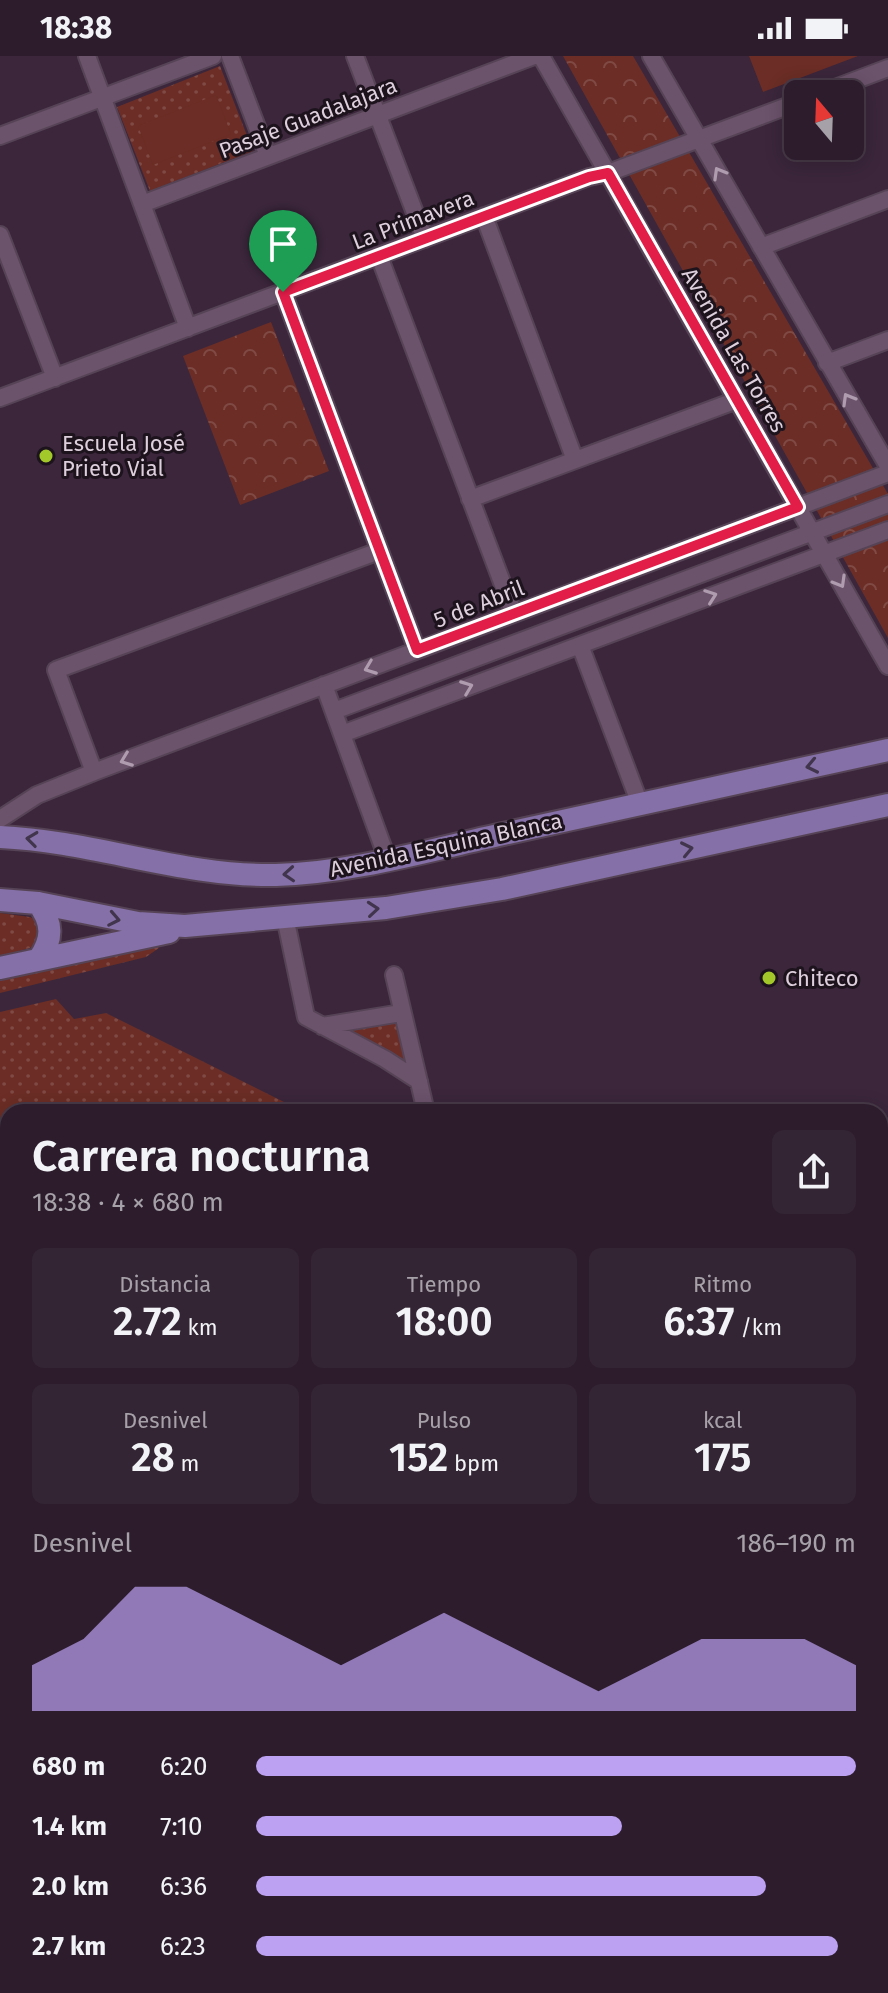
<!DOCTYPE html>
<html lang="es">
<head>
<meta charset="utf-8">
<style>
	body { margin:0; font-family:"Fira Sans",sans-serif; background:#342534; color:#f1f3f6; height:100vh; display:flex; flex-direction:column; font-size:30px; white-space:nowrap }
	* { box-sizing:border-box; margin:0 }
	p { font-size:26px; color:#a6a1a9 }
	.icon { flex:none; width:44px; height:44px; fill:none; stroke:currentColor; stroke-width:2; stroke-linecap:round; stroke-linejoin:round }
	.map { position:relative; flex:1; overflow:hidden }
	.details { position:absolute; left:0px; top:1048px; width:888px; height:890px; display:flex; flex-direction:column; background:#2c1c2c; border-radius:24px 24px 0 0; box-shadow:0 4px 20px #0003,0 0 0 2px #483a48 }
	.details>* { flex:none }
	.needle { width:52px; rotate:341deg }
	.controls { position:absolute; left:784px; top:24px; display:grid; gap:16px }
	.controls a { display:grid; place-items:center; width:80px; height:80px; border-radius:12px; background:#2c1c2c; box-shadow:0 4px 20px #0003,0 0 0 2px #483a48; font-size:40px }
	.pin { position:absolute; display:grid; place-items:center; width:68px; height:68px; color:#fff; margin:-82px -34px; border-radius:50% 50% 50% 0; rotate:-45deg; box-shadow:0 0 8px #0007 }
	.pin .icon { rotate:45deg }
	.round { display:grid; place-items:center; flex:none; width:84px; height:84px; border-radius:12px; background:#342534 }
	.headline { display:flex; align-items:center; justify-content:space-between; height:136px; padding:0 32px }
	h1 { font-size:44px; font-weight:600; line-height:60px }
	.stats { display:grid; grid-template-columns:repeat(3,1fr); gap:12px; height:136px; padding:8px 32px }
	.stats div { display:grid; align-content:center; border-radius:12px; background:#342534; text-align:center }
	.stats b { font-size:40px; font-weight:600 }
	.stats small { font-size:22px; font-weight:400 }
	.stats p { font-size:22px }
	.chart { height:224px; padding:16px 32px }
	.chart p { display:flex; justify-content:space-between }
	.chart svg { width:100%; height:144px; margin-top:8px; fill:#bca0f2; opacity:.7 }
	ul { padding:0 32px; list-style:none; font-size:26px }
	li { display:grid; grid-template-columns:128px 96px 1fr; align-items:center; height:60px }
	li i { height:20px; border-radius:10px; background:#bca0f2 }
	.status { display:flex; justify-content:space-between; align-items:center; height:56px; padding:0 40px; background:#2c1c2c; direction:ltr }
	.status svg { height:22px; fill:currentColor }
	.map>svg:first-child { display:block }
	.grass { fill:url(#grass-dots) }
	.forest { fill:url(#forest-crowns) }
	.pitch { fill:#6b2d25 }
	.lines { fill:none; stroke-linecap:round; stroke-linejoin:round }
	.minor-casing { stroke:#564456; stroke-width:20 }
	.major-casing { stroke:#564456; stroke-width:26 }
	.minor { stroke:#6b536b; stroke-width:16 }
	.major { stroke:#8570a7; stroke-width:22 }
	.oneway { stroke:#af9daf }
	.oneway2 { stroke:#41344d }
	.route-casing { stroke:#fff; stroke-width:16 }
	.route { stroke:#e11d48; stroke-width:10 }
	.poi-dot { fill:#a2c929; stroke:#1d131d; stroke-width:3 }
	.labels { text-anchor:middle; dominant-baseline:central; stroke-width:6; stroke-linejoin:round; paint-order:stroke }
	.street-label { font-size:22px; fill:#ddcfdc; stroke:#1d131d }
	.poi-label { font-size:22px; fill:#ddcfdc; stroke:#1d131d; text-anchor:start }
</style>
</head>
<body>
<div class="status"><b>18:38</b><svg viewBox="0 0 49 12"><path d="M0 12V9h3v3zM5 12V6h3v6zM10 12V3h3v9zM15 12V0h3v12zM26 1h20v11H26zM47 4h2v5h-2z"/></svg></div>
<div class="map">
<svg width="888" height="1937" viewBox="0 0 888 1937">
	<defs>
		<pattern id="grass-dots" width="8" height="8" patternUnits="userSpaceOnUse" patternTransform="scale(2)"><rect width="8" height="8" fill="#6b2d25"/><path d="M2 2h.1M6 6h.1" fill="none" stroke="#804a44" stroke-width="1.8" stroke-linecap="round"/></pattern>
		<pattern id="forest-crowns" width="20" height="18" patternUnits="userSpaceOnUse" patternTransform="scale(2)"><rect width="20" height="18" fill="#6b2d25"/><path d="M2 6a3 3 0 1 1 6 0M12 15a3 3 0 1 1 6 0" fill="none" stroke="#804a44"/></pattern>
	</defs>
	<rect width="100%" height="100%" fill="#3b263b"/>
	<!-- grass -->
	<path class="grass" d="M220,10L253,95L150,135L117,51Z
		M0,857L30,861L42,867L39,886L30,892L0,900Z
		M154,882L159,892L146,901L0,937V919Z
		M56,943L74,963L106,957L304,1056H8V1930H535L536,1937H0V956Z
		M397,964L410,1012L340,974Z
		M880,1345L888,1349V1682L880,1683Z"/>
	<!-- forest -->
	<path class="forest" d="M563,0H633L888,438V582Z
		M271,266L329,415L240,449L183,300Z"/>
	<!-- pitch -->
	<path class="pitch" d="M749,0H858L763,36Z
		M216,39L231,78L153,109L138,70Z"/>
	<g class="lines">
		<!-- minor casing -->
		<g class="minor-casing">
			<path id="minor" d="M87,0L188,272
				M230,0L268,100
				M355,0L425,183
				M541,0L888,610
				M651,0L888,410
				M819,38L888,12
				M0,80L213,0
				M142,148L534,0
				M484,160L575,404
				M0,179L55,322
				M761,191L888,143
				M379,200L514,558
				M283,236L417,594
				M827,307L888,284
				M0,342L589,121L608,117L798,46
				M470,443L737,344
				M580,589L640,748
				M324,629L387,802
				M334,655L888,448
				M342,678L888,474
				M94,716L56,614L379,495
				M0,763L37,739L94,716L888,417
				M285,861L306,961L385,1003L419,1025
				M394,919L426,1056
				M322,970L401,957"/>
		</g>
		<!-- major casing -->
		<g class="major-casing">
			<path id="major" d="M0,781C93,785 183,821 276,819C352,817 429,794 503,778C631,750 760,722 888,694
				M0,844L38,847L138,867L185,870L386,852L502,833L888,749
				M38,847C53,867 53,883 39,903
				M0,912L169,876"/>
		</g>
		<!-- minor -->
		<use href="#minor" class="minor"/>
		<!-- major -->
		<use href="#major" class="major"/>
	</g>
	<!-- one-way arrows -->
	<defs><path id="oneway-chevron" d="M-2-3.5L2.5 0L-2 3.5" fill="none" stroke-width="1.6" stroke-linecap="round" stroke-linejoin="round" transform="scale(2)"/></defs>
	<g class="oneway">
		<use href="#oneway-chevron" transform="translate(719 117) rotate(-120)"/>
		<use href="#oneway-chevron" transform="translate(848 343) rotate(-120)"/>
		<use href="#oneway-chevron" transform="translate(840 526) rotate(60)"/>
		<use href="#oneway-chevron" transform="translate(711 540) rotate(-20)"/>
		<use href="#oneway-chevron" transform="translate(370 612) rotate(159)"/>
		<use href="#oneway-chevron" transform="translate(467 631) rotate(-21)"/>
		<use href="#oneway-chevron" transform="translate(126 704) rotate(159)"/>
	</g>
	<g class="oneway2">
		<use href="#oneway-chevron" transform="translate(812 710) rotate(168)"/>
		<use href="#oneway-chevron" transform="translate(32 783) rotate(-173)"/>
		<use href="#oneway-chevron" transform="translate(687 793) rotate(-12)"/>
		<use href="#oneway-chevron" transform="translate(289 818) rotate(176)"/>
		<use href="#oneway-chevron" transform="translate(373 853) rotate(-5)"/>
		<use href="#oneway-chevron" transform="translate(114 863) rotate(11)"/>
	</g>
	<g class="lines">
		<!-- route casing -->
		<g class="route-casing">
			<path id="route" d="M608,117L798,451L417,594L283,236L589,121Z"/>
		</g>
		<!-- route -->
		<use href="#route" class="route"/>
	</g>
	<!-- markers -->
	<g class="poi-dot">
		<circle cx="46" cy="400" r="8"/>
		<circle cx="769" cy="922" r="8"/>
	</g>
	<g class="labels">
		<!-- street labels -->
		<g class="street-label">
			<text transform="translate(308 62) rotate(-21)">Pasaje Guadalajara</text>
			<text transform="translate(413 164) rotate(-21)">La Primavera</text>
			<text transform="translate(734 294) rotate(60)">Avenida Las Torres</text>
			<text transform="translate(479 548) rotate(-21)">5 de Abril</text>
			<text transform="translate(446 789) rotate(-12)">Avenida Esquina Blanca</text>
		</g>
		<!-- poi labels -->
		<g class="poi-label">
			<text x="62" y="387">Escuela José<tspan x="62" dy="25">Prieto Vial</tspan></text>
			<text x="785" y="922">Chiteco</text>
		</g>
	</g>
</svg>
<div class="controls">
<a><svg class="needle" viewBox="-14 -14 28 28"><path d="M0-13l5 13h-10z" fill="#e53935"/><path d="M0 13l5-13h-10z" fill="#a6a1a9"/></svg></a>
</div>
<div class="pin" style="left:283px;top:236px;background:#1e9e55"><svg class="icon" aria-label="arrive" viewBox="0 0 24 24"><path d="M6 21V4h12l-3 4 3 4H6"/></svg></div>
<section class="details">
<div class="headline"><div><h1>Carrera nocturna</h1><p>18:38 · 4 × 680 m</p></div><a class="round"><svg class="icon" aria-label="share" viewBox="0 0 24 24"><path d="M12 15V3M7 8l5-5 5 5M5 13v7h14v-7"/></svg></a></div>
<div class="stats">
<div><p>Distancia</p><b>2.72<small> km</small></b></div>
<div><p>Tiempo</p><b>18:00</b></div>
<div><p>Ritmo</p><b>6:37<small> /km</small></b></div>
</div>
<div class="stats">
<div><p>Desnivel</p><b>28<small> m</small></b></div>
<div><p>Pulso</p><b>152<small> bpm</small></b></div>
<div><p>kcal</p><b>175</b></div>
</div>
<div class="chart"><p><span>Desnivel</span>186–190 m</p>
<svg viewBox="0 0 160 44" preserveAspectRatio="none"><path d="M0 44V30L10 22L20 6L30 6L40 14L50 22L60 30L70 22L80 14L90 22L100 30L110 38L120 30L130 22L140 22L150 22L160 30V44z"/></svg>
</div>
<ul>
<li><b>680 m</b>6:20<i style="width:100%"></i></li>
<li><b>1.4 km</b>7:10<i style="width:61%"></i></li>
<li><b>2.0 km</b>6:36<i style="width:85%"></i></li>
<li><b>2.7 km</b>6:23<i style="width:97%"></i></li>
</ul>
</section>
</div>
</body>
</html>
